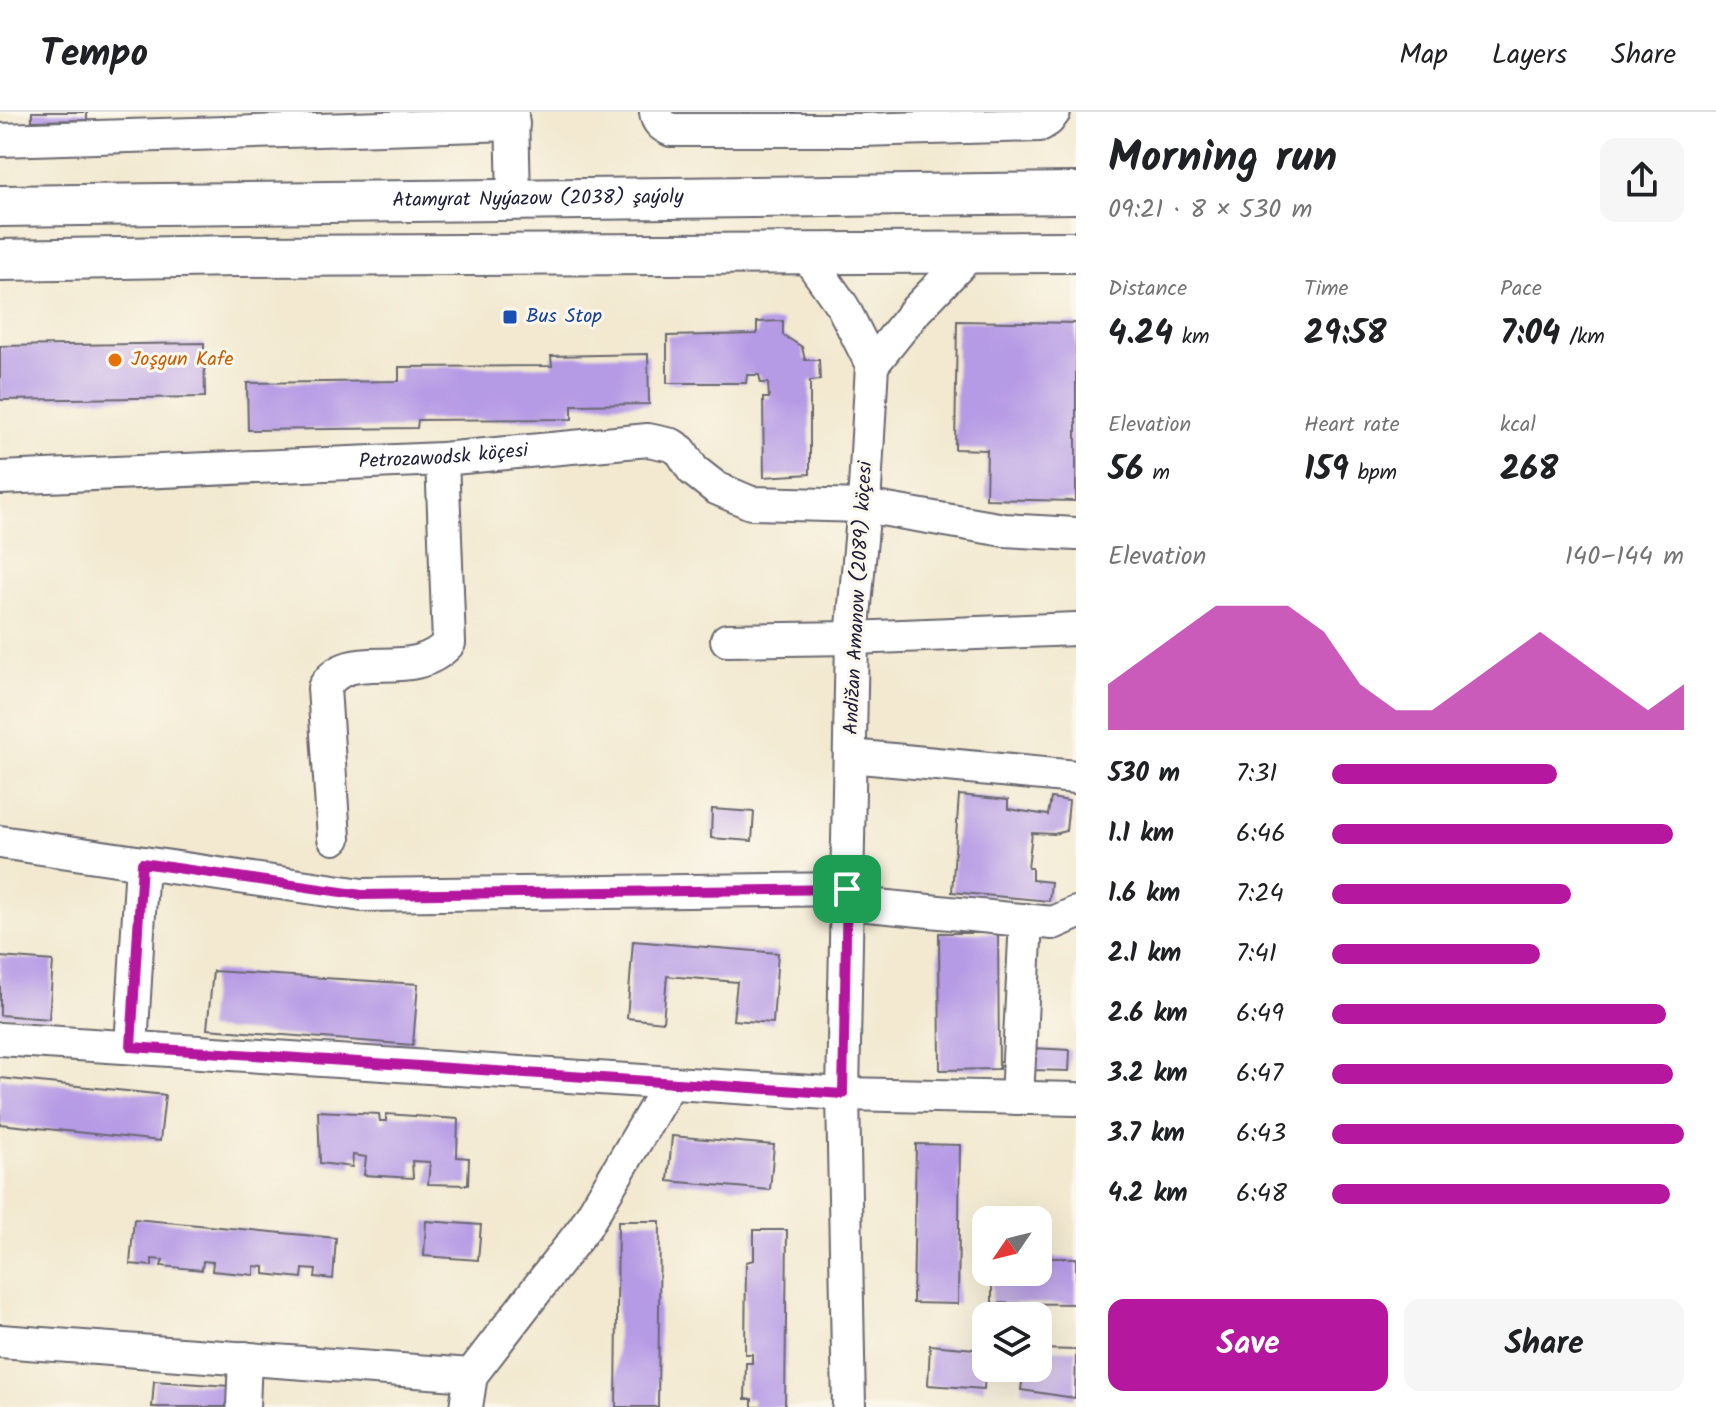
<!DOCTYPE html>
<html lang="en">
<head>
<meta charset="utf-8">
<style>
	body { margin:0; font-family:Kalam,sans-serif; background:#f6f6f6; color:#202124; height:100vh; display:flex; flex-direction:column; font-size:30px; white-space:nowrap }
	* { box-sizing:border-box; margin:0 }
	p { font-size:26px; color:#757577 }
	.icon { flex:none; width:44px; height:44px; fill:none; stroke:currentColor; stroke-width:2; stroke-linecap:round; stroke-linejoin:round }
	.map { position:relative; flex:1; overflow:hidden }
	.sheet { display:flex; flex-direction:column; background:#fff; width:640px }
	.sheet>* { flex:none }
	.needle { width:52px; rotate:235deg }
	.controls { position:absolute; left:972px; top:1094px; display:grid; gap:16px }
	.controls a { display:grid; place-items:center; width:80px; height:80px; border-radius:16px; background:#fff; box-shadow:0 8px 32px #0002; font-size:40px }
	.pin { position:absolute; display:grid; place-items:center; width:68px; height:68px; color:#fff; margin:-34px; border-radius:16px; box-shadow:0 4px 12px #0006 }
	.round { display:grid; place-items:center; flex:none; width:84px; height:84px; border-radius:16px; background:#f6f6f6 }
	.summary { display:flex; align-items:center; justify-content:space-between; height:136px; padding:0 32px }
	h1 { font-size:44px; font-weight:800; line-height:60px }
	.stats { display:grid; grid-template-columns:repeat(3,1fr); gap:12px; height:136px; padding:8px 32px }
	.stats div { display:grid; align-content:center }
	.stats b { font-size:34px; font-weight:800 }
	.stats small { font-size:22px; font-weight:400 }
	.stats p { font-size:22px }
	.chart { height:224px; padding:16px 32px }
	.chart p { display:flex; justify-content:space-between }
	.chart svg { width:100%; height:144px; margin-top:8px; fill:#b5179e; opacity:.7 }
	.button { display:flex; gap:16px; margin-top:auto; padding:16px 32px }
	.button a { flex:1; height:92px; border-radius:16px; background:#b5179e; color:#fff; font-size:32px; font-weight:800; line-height:92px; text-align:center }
	.button a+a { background:#f6f6f6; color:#202124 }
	ul { padding:0 32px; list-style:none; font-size:26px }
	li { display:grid; grid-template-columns:128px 96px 1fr; align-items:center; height:60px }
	li i { height:20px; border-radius:10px; background:#b5179e }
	header { display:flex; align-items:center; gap:48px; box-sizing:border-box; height:112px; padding:0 40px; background:#fff; border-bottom:2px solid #e0e0e0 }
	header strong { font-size:38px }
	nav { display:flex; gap:44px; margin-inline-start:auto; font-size:28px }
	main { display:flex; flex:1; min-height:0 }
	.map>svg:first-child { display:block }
	.building { fill:#b59ae5 }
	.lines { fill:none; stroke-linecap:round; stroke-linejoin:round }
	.minor-casing { stroke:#6b686f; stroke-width:36 }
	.major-casing { stroke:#6b686f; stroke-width:44 }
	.minor { stroke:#fff; stroke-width:32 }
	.major { stroke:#fff; stroke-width:40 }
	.route-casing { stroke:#fff; stroke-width:16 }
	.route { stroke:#b5179e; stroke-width:10 }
	.transit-dot { fill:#1a4fb4; stroke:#fbf7ec; stroke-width:3 }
	.food-dot { fill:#e8710a; stroke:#fbf7ec; stroke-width:3 }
	.labels { text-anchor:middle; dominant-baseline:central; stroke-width:6; stroke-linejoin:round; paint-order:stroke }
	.street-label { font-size:20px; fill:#22223b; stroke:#fbf7ec }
	.transit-label { font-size:20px; fill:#164399; stroke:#fbf7ec; text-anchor:start }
	.food-label { font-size:20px; fill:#c56008; stroke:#fbf7ec; text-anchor:start }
</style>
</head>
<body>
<header>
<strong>Tempo</strong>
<nav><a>Map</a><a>Layers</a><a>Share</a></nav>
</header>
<main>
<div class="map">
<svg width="1076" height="1295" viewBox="0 0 1076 1295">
	<rect width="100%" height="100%" fill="#fbf7ec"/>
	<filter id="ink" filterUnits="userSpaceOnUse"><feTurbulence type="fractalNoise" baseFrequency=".0125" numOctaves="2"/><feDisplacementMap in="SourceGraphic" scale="16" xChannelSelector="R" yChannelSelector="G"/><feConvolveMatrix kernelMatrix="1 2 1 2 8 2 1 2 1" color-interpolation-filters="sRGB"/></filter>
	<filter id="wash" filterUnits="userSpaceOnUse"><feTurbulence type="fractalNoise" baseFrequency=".006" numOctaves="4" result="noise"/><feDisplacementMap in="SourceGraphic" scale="32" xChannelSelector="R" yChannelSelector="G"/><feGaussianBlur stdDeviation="1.8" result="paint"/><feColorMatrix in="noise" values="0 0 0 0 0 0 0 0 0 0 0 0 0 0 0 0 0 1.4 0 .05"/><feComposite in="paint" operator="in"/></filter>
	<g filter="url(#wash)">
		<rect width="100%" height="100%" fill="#f2e9d0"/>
		<g id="blocks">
			<!-- building -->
			<path class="building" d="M32,0H87V8L32,9Z
				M783,209V223L802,235L805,248H819L820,268L810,269V362L764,365L763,286H769L768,271H761L759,263H747L746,271H667V224L757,222V210Z
				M957,209L1076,211V389L986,387L987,338L955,337Z
				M204,231L205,285L0,288V234Z
				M648,242L649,292L572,293V307L418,308L417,316L248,318L247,271L399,269V255L552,254L551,244Z
				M959,683L1008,688V697L1048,703L1051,686L1069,689L1066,719L1054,722L1032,721L1028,756H1032V768L1051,770L1049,789L952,780Z
				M712,697L754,700L752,729L711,726Z
				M939,821H998L999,957L940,958Z
				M633,829L778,841L773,911L733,908L737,870L667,864L663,910L627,906Z
				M0,845L53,849L49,907L0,903Z
				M213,859L418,872L413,933L207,917Z
				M1032,936L1070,938L1069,959L1031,958Z
				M0,966L165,983L160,1029L0,1012Z
				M318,999L379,1002L380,1009H386V1002L458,1007L457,1045L469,1046L468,1073L428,1072L430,1050L412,1049L413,1066L364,1063L366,1045L353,1043L352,1055L320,1051Z
				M672,1024L774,1033L770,1078L668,1069Z
				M916,1032L960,1033L958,1192L913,1191Z
				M134,1107L336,1126L333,1167L315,1165L316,1158L303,1157L302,1166L264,1162V1155L254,1154V1163L212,1159L213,1150L203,1149L202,1158L161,1154L163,1148L152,1147V1154L130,1152Z
				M426,1109L481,1113L478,1148L424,1144Z
				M618,1109H660L658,1295H616Z
				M754,1118H787L785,1295H752V1287H745L746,1251H752V1242H745L746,1150L754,1148Z
				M1038,1146H1076V1192L992,1191V1160H1038Z
				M930,1233L986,1238L984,1277L928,1273Z
				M1038,1237L1076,1238L1075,1286L1021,1278L1024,1256H1038Z
				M154,1269L229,1274L227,1295H152Z"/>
		</g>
	</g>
	<g filter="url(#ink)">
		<use href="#blocks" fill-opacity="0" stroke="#6b686f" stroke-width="2"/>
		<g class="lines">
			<!-- minor casing -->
			<g class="minor-casing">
				<g id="minor">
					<path d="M512,0L514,88"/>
					<path d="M656,0C657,10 662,14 671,18H860L1040,13L1048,8L1054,0"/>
					<path d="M0,28L513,12"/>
					<path d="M805,141L843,195L872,253L864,394L852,526L843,982L849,1295"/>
					<path d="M872,253L916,198L972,140"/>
					<path id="s1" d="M0,366L442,347L648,328L672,333L681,339L693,358L716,376L751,391L864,394L1004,418L1076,422"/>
					<path d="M727,528L852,526L1076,517"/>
					<path d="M850,644L1076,665"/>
					<path d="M334,726L324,576C349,531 410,574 449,531L442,347"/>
					<path d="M0,730L362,783L847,777"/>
					<path d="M847,791L1053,811L1076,801"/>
					<path d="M0,927L843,982L1076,987"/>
					<path d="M131,935L142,751"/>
					<path d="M1017,986L1026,808"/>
					<path d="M0,1229L471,1263"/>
					<path d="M243,1295L245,1246"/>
					<path d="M466,1295L471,1263L585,1115L670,971"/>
				</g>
			</g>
			<!-- major casing -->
			<g class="major-casing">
				<g id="major">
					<path id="s2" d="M0,94L1076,81"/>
					<path d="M0,148L238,144L1076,140"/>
				</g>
			</g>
			<!-- minor -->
			<use href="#minor" class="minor"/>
			<!-- major -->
			<use href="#major" class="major"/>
		</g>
	</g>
	<g class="lines" filter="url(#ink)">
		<!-- route casing -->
		<g class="route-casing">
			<path id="route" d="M142,751L362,783L847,777L843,982L131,935Z"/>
		</g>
		<!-- route -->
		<use href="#route" class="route"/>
	</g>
	<!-- markers -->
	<rect class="transit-dot" x="502" y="197" width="16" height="16" rx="4"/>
	<circle class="food-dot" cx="115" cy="248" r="8"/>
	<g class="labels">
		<!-- street labels -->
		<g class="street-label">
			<text stroke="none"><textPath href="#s2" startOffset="538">Atamyrat Nyýazow (2038) şaýoly</textPath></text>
			<text stroke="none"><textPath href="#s1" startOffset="444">Petrozawodsk köçesi</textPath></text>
			<text transform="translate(859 486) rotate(-87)">Andižan Amanow (2089) köçesi</text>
		</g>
		<!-- transit labels -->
		<g class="transit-label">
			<text x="526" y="205">Bus Stop</text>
		</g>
		<!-- food labels -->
		<g class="food-label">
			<text x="131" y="248">Joşgun Kafe</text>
		</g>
	</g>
</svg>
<div class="controls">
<a><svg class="needle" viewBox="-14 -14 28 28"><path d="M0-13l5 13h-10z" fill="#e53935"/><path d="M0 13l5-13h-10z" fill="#757577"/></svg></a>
<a><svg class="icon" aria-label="layers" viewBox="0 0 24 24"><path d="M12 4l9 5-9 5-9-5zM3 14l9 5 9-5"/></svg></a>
</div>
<div class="pin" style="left:847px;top:777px;background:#1e9e55"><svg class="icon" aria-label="arrive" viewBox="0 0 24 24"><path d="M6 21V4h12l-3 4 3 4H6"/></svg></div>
</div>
<section class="sheet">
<div class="summary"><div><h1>Morning run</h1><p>09:21 · 8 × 530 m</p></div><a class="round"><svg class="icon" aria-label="share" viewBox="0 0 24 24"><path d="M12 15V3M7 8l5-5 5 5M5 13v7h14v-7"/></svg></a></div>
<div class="stats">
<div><p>Distance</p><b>4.24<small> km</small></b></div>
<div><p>Time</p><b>29:58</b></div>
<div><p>Pace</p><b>7:04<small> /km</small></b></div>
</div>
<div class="stats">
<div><p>Elevation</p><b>56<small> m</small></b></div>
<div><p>Heart rate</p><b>159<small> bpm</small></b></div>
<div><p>kcal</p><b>268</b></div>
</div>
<div class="chart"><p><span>Elevation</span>140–144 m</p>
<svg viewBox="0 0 160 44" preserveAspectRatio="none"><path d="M0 44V30L10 22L20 14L30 6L40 6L50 6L60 14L70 30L80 38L90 38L100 30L110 22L120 14L130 22L140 30L150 38L160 30V44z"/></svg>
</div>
<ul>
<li><b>530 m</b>7:31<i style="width:64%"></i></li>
<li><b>1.1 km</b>6:46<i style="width:97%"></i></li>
<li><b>1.6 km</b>7:24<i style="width:68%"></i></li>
<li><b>2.1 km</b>7:41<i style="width:59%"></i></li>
<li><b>2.6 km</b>6:49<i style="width:95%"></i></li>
<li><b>3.2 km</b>6:47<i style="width:97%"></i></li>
<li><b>3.7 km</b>6:43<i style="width:100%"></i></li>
<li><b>4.2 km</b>6:48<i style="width:96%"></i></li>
</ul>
<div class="button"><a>Save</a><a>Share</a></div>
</section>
</main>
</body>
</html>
